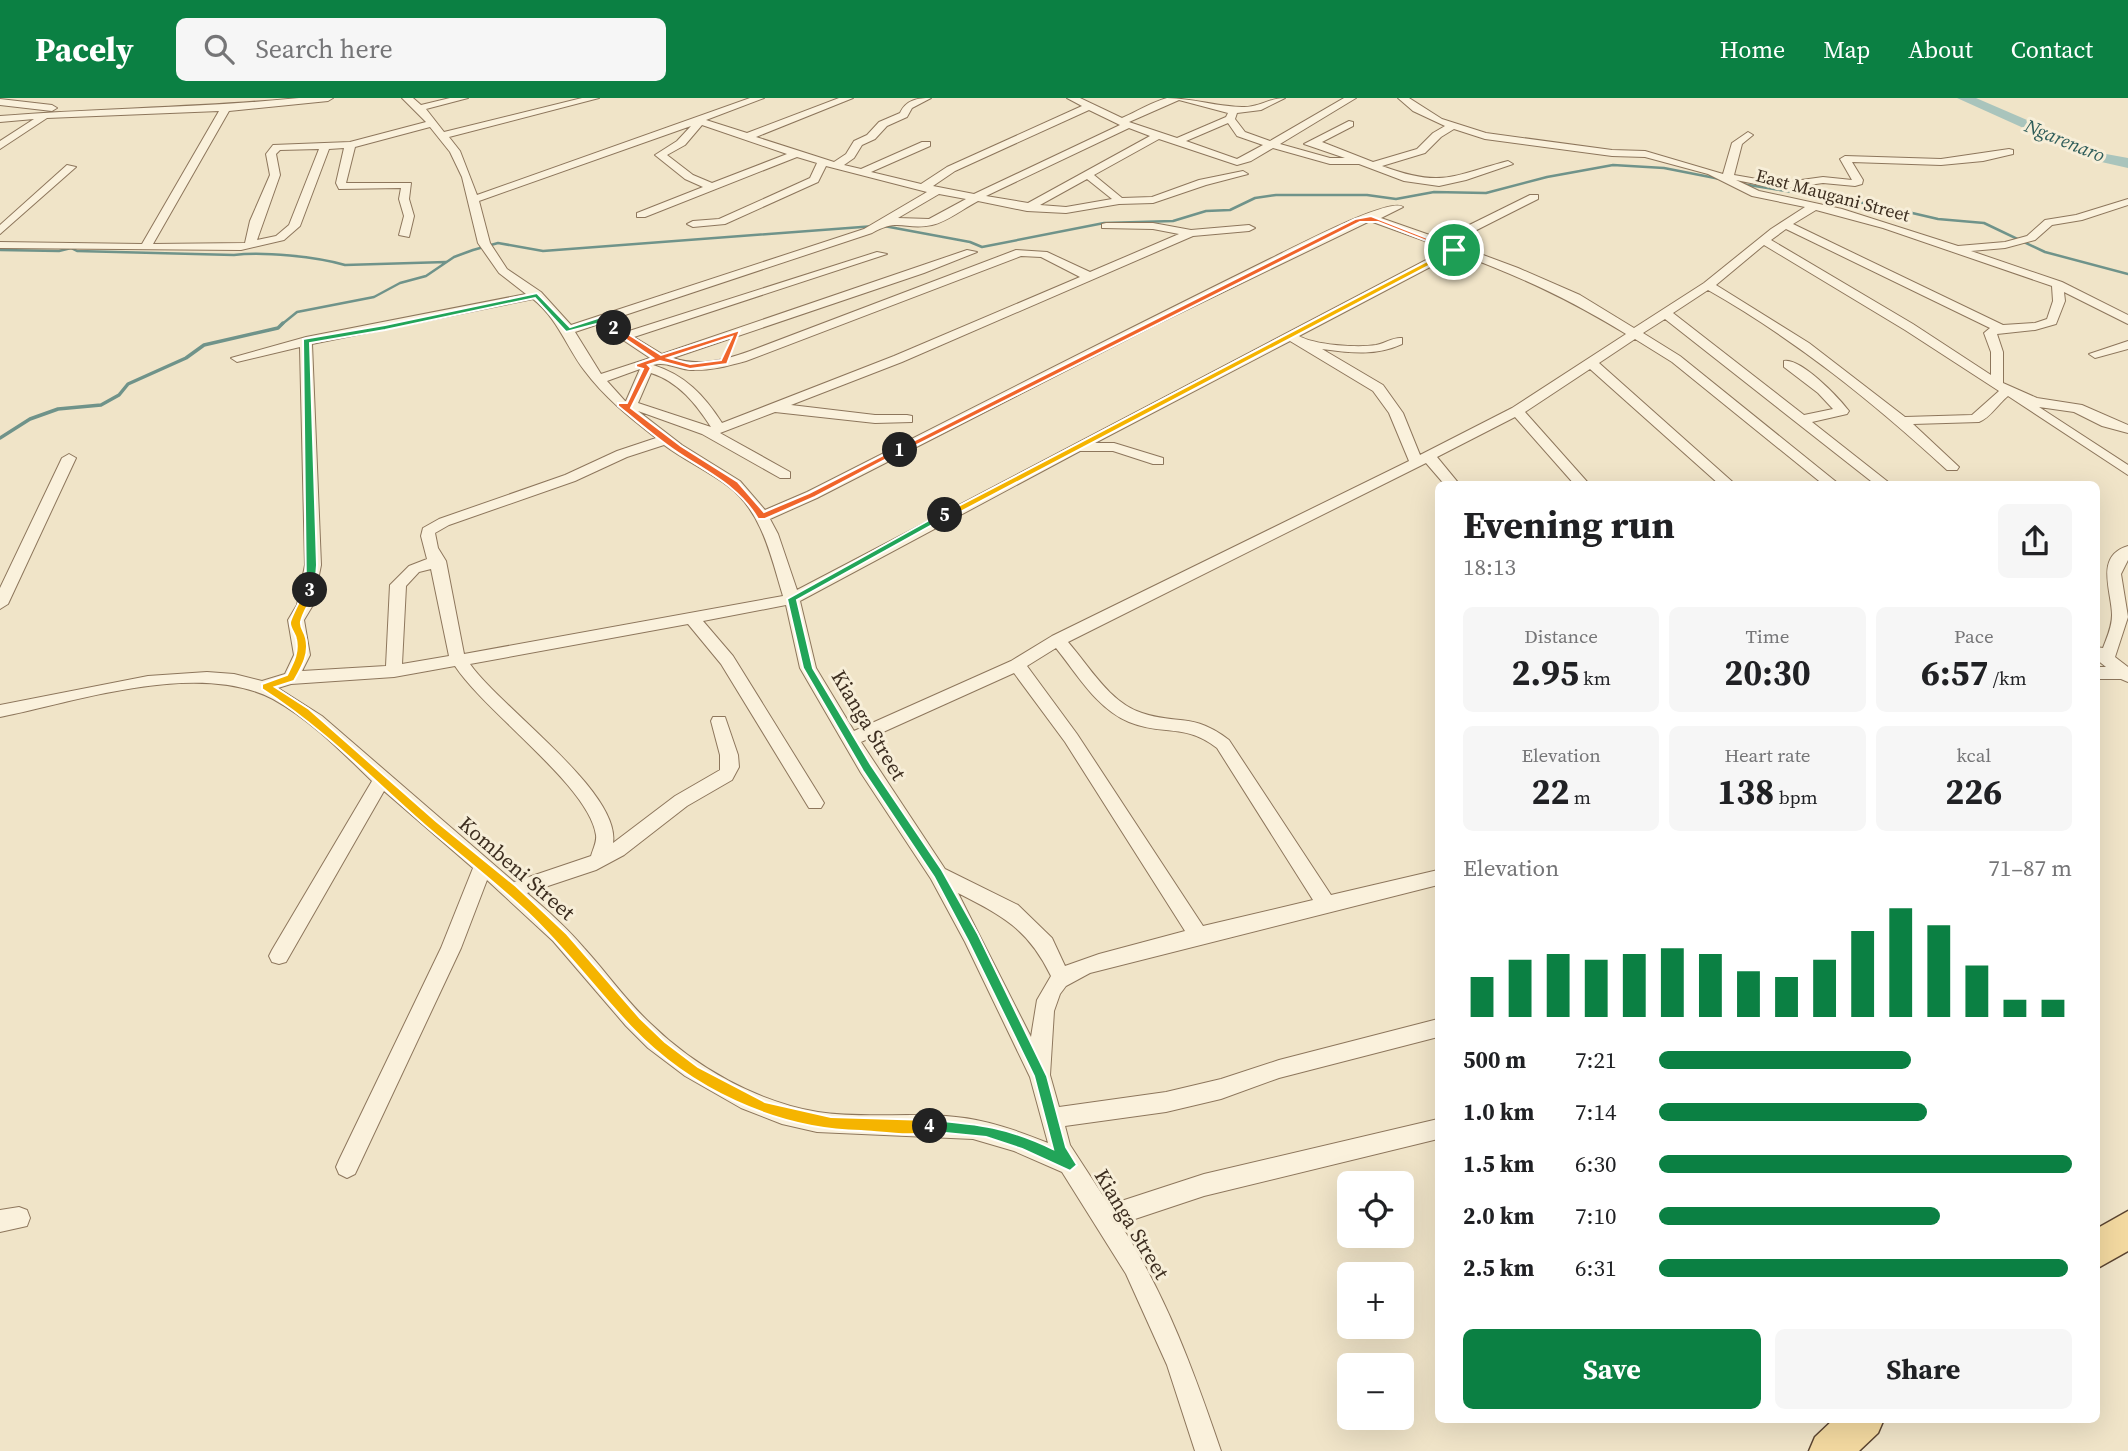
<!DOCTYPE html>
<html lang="en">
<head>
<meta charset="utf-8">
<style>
	body { margin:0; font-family:"Source Serif 4",serif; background:#f6f6f6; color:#202124; height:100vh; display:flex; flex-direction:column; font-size:26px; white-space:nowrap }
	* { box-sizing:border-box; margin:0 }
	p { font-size:23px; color:#757577 }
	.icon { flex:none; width:38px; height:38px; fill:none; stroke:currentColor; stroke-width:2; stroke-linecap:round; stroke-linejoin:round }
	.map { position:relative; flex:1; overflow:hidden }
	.panel { position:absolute; left:1435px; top:383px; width:665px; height:942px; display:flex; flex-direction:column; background:#fff; border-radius:10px; box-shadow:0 7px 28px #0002 }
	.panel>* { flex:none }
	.tools { position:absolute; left:1337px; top:1073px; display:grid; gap:14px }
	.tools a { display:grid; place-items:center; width:77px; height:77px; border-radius:10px; background:#fff; box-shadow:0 7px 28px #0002; font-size:35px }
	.pin { position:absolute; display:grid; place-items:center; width:60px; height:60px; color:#fff; margin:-30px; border:4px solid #fff; border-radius:50%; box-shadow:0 2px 7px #0007 }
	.km { position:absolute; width:35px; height:35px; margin:-18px; border-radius:50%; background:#222; color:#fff; font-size:19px; line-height:35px; text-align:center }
	.round { display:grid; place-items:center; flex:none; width:74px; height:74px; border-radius:10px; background:#f6f6f6 }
	.head { display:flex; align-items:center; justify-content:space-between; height:119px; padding:0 28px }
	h1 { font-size:38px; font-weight:700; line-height:52px }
	.metrics { display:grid; grid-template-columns:repeat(3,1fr); gap:10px; height:119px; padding:7px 28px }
	.metrics div { display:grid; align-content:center; border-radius:10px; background:#f6f6f6; text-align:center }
	.metrics b { font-size:35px; font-weight:700 }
	.metrics small { font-size:19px; font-weight:400 }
	.metrics p { font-size:19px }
	.chart { height:196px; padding:14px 28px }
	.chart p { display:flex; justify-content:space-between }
	.chart svg { width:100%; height:126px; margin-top:7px; stroke:#0b8043; stroke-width:6 }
	.button { display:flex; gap:14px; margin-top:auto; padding:14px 28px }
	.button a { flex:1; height:80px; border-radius:10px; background:#0b8043; color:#fff; font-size:28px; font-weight:700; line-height:80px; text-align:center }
	.button a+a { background:#f6f6f6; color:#202124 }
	ul { padding:0 28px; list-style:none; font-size:23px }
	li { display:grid; grid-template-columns:112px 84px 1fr; align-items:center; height:52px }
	li i { height:18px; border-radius:9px; background:#0b8043 }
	header { display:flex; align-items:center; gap:42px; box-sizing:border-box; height:98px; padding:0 35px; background:#0b8043; color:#fff }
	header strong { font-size:33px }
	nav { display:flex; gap:38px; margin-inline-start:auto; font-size:24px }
	.search { width:490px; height:63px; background:#f6f6f6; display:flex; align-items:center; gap:18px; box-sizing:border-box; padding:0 24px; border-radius:10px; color:#757577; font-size:26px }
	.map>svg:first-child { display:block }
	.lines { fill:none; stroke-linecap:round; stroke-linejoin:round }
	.stream-far1 { stroke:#6f938a; stroke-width:2.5 }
	.stream { stroke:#6f938a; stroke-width:3.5 }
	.river { fill:#a9c4bc; fill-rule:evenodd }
	.street-casing { stroke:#8d765c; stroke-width:2 }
	.primary-casing { stroke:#5b4430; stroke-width:3 }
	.street { fill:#faf1dc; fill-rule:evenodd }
	.primary { fill:#f3d9a0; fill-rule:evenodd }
	.split-1 { fill:#f0652b; stroke:#fff; stroke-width:2 }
	.split-2 { fill:#f0652b; stroke:#fff; stroke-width:2; fill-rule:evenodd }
	.split-3 { fill:#22a559; stroke:#fff; stroke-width:2 }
	.split-4 { fill:#f5b400; stroke:#fff; stroke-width:2 }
	.split-5 { fill:#22a559; stroke:#fff; stroke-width:2 }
	.split-6 { fill:#f5b400; stroke:#fff; stroke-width:2 }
	.labels { text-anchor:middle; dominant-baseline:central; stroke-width:6; stroke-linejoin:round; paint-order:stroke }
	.far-street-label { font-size:18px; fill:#3d2e20; stroke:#f7eed8 }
	.far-water-label { font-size:19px; font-style:italic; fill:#2f5d5a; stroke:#f7eed8 }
	.street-label { font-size:21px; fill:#3d2e20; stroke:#f7eed8 }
</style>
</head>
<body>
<header>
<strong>Pacely</strong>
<div class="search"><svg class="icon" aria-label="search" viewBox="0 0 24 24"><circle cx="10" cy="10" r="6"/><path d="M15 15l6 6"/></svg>Search here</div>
<nav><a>Home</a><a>Map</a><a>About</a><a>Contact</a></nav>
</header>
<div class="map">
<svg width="2128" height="1353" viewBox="0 0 2128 1353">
	<rect width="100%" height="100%" fill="#f0e4c8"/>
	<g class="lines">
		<!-- stream-far1 -->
		<path class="stream-far1" d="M1742,86L1882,108L1938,121L1984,125L2045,154L2128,176
			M884,128L970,144L982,149L1104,125L1173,123L1206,113L1230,112L1255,100L1276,97H1367L1396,101L1434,94L1486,95L1547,79L1613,67L1664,70L1720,81
			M0,152L59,153L71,150L77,153L234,157C262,153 318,159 345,167L446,164
			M281,227L297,214L374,199L400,185L426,178L454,159L473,152L498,145L543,153L875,128"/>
		<!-- stream -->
		<path class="stream" d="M0,340L30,321L58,311L101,307L119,297L128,286L186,260L204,247L278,230L283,225"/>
		<!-- river -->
		<path class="river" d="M1957,0H1976L2106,56L2128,60V70L2097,63Z"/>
		<!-- street casing -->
		<g class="street-casing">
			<path id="street" d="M299,0H333L328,3L229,13L153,146L245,145L250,123L270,77L266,56L273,47L350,44L426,24L402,0H413L421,7L450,0H468L426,11L444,34L582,0H599L449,39L460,53L477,97L750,0H764L706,22L747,35L839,0H853L756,39L834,64L846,56L854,43L867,37L879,24L900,15C906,2 917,0 931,0L912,10L907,19L887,28L875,41L862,47L854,60L844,67L861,71L922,44H930V48L871,74L921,86L947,69L1082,8L1067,0H1080L1122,20C1136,14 1152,4 1167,0C1191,0 1219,9 1242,9C1258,10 1269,0 1285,0L1261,12L1237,15L1235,21L1245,34L1270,43L1344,0H1356L1280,46L1330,60H1345L1304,46L1349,23L1353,24V28L1322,44L1373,64L1417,51L1433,35L1445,28L1413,13L1398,0H1409L1442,21L1486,35L1612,52L1645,53L1723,76L1732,45L1748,34L1753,37L1742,46L1734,77L1780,85L1823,79L1852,82L1840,61L1845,58L1941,61L2009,51L2013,52V56L1983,63L1941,67L1852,64L1863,82L1862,86L1855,88L1823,85L1780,91L1736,82L1759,93L1842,111L1958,148L2005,144L2027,138L2045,122L2076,117L2128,101V107L2082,122L2052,127L2035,142L2005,150L1971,153L2062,184L2128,217V226L2064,194L2065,203L2056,226L2035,232L1997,236L2003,254V285L2037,300L2082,307L2128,327V335L2102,328L2074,314L2039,309L2128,367V377L2008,298C1998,306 1990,320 1979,324L1913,326L1959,369L1957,372H1947C1873,304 1796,242 1708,192L1673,215L1804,317L1833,311L1818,295L1784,269V263C1801,260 1838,299 1849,313L1847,316L1812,324L1892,387H1876L1665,221L1643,235L1680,258L1840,387H1824L1672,264L1635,241L1599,265L1736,387H1720L1590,271L1525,314L1590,387H1575L1515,319L1437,359L1460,387H1445L1426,365L1068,544C1089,568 1110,605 1142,615C1177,627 1193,614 1229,642L1331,797L1438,772V787L1090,875L1066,888L1060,896L1054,913L1050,977L1059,1009L1166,994L1221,981L1279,962L1438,921V939L1279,980L1221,1001L1166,1014L1065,1028L1070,1047L1109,1107L1204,1076L1438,1021V1041L1204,1098L1120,1126C1166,1196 1194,1274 1221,1353H1195L1167,1267L1126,1176L1062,1074L1014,1053L973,1041L817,1034L782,1026L741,1010L685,978L648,950L626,928L553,843L487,782L461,850L355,1076L347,1080L339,1076L336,1069L339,1062L441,850L473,770L384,693L286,864L279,866L272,864L269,858L272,852L372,683C341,653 311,622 273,601C198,562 78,603 0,619V607L148,578L207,574L234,576L262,583L285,576L294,557L288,522L297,507L305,467L300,249L237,264L231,260L306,239L526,196L499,175L478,145L462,79L450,54L430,29L355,49L346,85H411L409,101L414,118L409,139L399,137L404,118L399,101L401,90L339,91L336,85L344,50L329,51L300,128L284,142L241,152L0,150V144L142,146L219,13L47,20L0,51V43L34,21L0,24V18C99,10 199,10 299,0ZM1179,2L1228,15L1226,19L1177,40L1129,24ZM1089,12L1120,27L974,96L933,88L955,73ZM1228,25L1237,38L1263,47L1237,61L1186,43ZM702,27L787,56L712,85L693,77L667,57L685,47ZM691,28L677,43L655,57L685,81L703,89L637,115V119H645L797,59L817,65L810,80L719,121L693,123L687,126L693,129L725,126L818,84L826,68L927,94L864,131L571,227L541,194L507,171L490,145L479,103ZM1129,30L1150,38L1028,105L986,98ZM1454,31L1485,41L1612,58L1645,59L1708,76L1752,98L1805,109L1771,131L1704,185L1634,230L1580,197L1518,170L1451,145L1538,101V97H1530L1441,141L1381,120L1403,109C1390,99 1301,146 1282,155C1123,233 965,314 807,394L765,412L740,383L682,347L638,313L702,336L780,380H790V374L720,335L775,314L875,325L912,324V318L907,317H875L791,307L902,264L1193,138L1249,133L1255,130L1249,127L1191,132L1153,125H1106L1102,126V130L1153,131L1179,136L1090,174L1047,154L1016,152L750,253C725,262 699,269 673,260L924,175L977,154L967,152L662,256L634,239L887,156L877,154L626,234L610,222L872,135C900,119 905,133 932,127C947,124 964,110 978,103L1027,113L1066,115L1119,106L1153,105L1206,87L1248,76L1243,73L1199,82L1152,99L1122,100L1094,77L1159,41L1237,67L1251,63L1273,50L1330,66H1359L1404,83L1439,88L1466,82L1513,66L1508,63C1451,78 1442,90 1382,68L1425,55L1441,39ZM319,51L289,127L276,138L257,142L280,77L276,56L280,52ZM1087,81L1112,101L1066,109L1040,107ZM939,96L966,101L929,121L898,120ZM1816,112L1883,130L2052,188L2053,203L2047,221L2035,225L2003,227L1793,126ZM1370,123L1447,151L797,492L778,436L770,421L817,400L1155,227ZM1786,131L1990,230L1984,235L1991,254V277L1913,226L1771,142ZM1764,147L1905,232L1999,293L1972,317L1905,319L1809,245L1716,187ZM1457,155C1519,178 1569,201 1626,236L1512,310L1420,357L1403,315L1383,287L1322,251C1351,255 1376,258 1402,246V240C1393,239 1386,245 1376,247C1357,250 1315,247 1299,238ZM1021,158L1041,159L1080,179L894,258L722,325C704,297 685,277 653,267C665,263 678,271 691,272C709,273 728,268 746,263ZM533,201C558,221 566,248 584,272C604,299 630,320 656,340L617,353L565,377L439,421L423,430L421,438L427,461L409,468L390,487L386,568L302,573L310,557L304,522L313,507L321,467L312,246ZM599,226L650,260L601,276L575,234ZM1290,243L1373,293L1389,315L1409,363L1052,538L1011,563L854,633L816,570L800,503L1080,353H1113L1153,366H1163V360L1114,345H1095ZM640,271L626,303H625L607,283ZM651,275C679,284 696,306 711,329L638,305ZM664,347C684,362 708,373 728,388C762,413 771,459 783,498L464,556L446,463L438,450L435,435L449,427L575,383L627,359ZM431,471L449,558L402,566L406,488L419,474ZM786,507L800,570L861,675L931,781L965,844L1030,979L1048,1045C1018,1033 988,1022 956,1019C910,1014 864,1021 818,1014C757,1004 695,969 651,926C626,903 607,875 584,850C567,830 547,812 527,795L596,772L624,757L687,708L732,682L739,669L738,657L725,619H713L711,623L720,657V672L675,698L613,745C621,694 500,609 470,566L688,526L721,566L809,710H821L824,705L821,700L733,558L703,523ZM1056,550C1077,576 1097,611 1129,624C1163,638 1185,625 1217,650L1313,802L1203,828L1077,636L1027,568ZM455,568C486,615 589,688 596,737C597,744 593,751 591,758L514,784L322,618L278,590L291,586L394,579ZM1014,575L1065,644L1185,833L1099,856L1065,868L1052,840L1018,807L945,771L861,644ZM958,795C1003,818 1028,831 1051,878L1037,902L1031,939Z
				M0,1L52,7L57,10L52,13L0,7Z
				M67,67L76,69L0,136V127Z
				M2128,243V251L2095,260L2089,256Z
				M69,356L76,360L8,506L0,511V490L62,360Z
				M2128,448V462L2121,476L2128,519L2115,559L2128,569V584L2121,581H2096V569H2106L2096,561V549L2103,550C2107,539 2112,529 2112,517C2112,494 2094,458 2128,448Z
				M19,1109L27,1112L30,1120L27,1128L0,1134V1112Z"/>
		</g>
		<!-- primary casing -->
		<g class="primary-casing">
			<path id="primary" d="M2128,1113V1153L2096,1171V1131Z
				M1834,1321H1884L1878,1335L1859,1353H1809L1815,1339Z"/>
		</g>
		<!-- street -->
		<use href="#street" class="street"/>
		<!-- primary -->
		<use href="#primary" class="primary"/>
	</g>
	<!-- split-1 -->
	<path class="split-1" d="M1371,118L1458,152L1452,153L1378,124H1360L903,354L895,352L1355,121Z"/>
	<!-- split-2 -->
	<path class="split-2" d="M612,229H617L661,257L740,232L727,266L690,271L660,263L648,267L651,270L631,310L681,348L738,384L764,414L809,395L897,350L904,352L815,399L765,421H758C738,387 706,374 674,352C655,339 637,323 618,308V305H627L643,271L636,269V266L653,260L612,232ZM732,239L721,262L690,266L668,260Z"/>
	<!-- split-3 -->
	<path class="split-3" d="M537,195L570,229L601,219L618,230L612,232L600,225L566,234L535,200L385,232L310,245L317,467L315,492L306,495L303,241L385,227Z"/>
	<!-- split-4 -->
	<path class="split-4" d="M306,490L315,492C312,502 302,515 301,524C300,530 305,534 306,540C310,556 302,569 294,583L275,589L309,611L436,723L516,788L567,836L640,920L665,944L698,969L765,1004L831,1019L930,1022L937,1028L935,1033C918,1040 880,1034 861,1033C775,1031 690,991 631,929C596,892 566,851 528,815C496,785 461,758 428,730C373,682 323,630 262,591V586L287,577C293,565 299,555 296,541C295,535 290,531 290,525C290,520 303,497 306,490Z"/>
	<!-- split-5 -->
	<path class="split-5" d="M942,415L950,417L797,502L813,570L871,667L942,772L978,836L1047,978L1066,1049L1077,1067L1070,1073L1022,1051L986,1039L925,1033L923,1028L930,1022C980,1026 1007,1029 1053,1051L1034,978L968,843L934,779L863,673L803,570L787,501Z"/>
	<!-- split-6 -->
	<path class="split-6" d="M1454,149L1457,153L949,420L941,417Z"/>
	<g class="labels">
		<!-- far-street labels -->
		<g class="far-street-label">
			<text transform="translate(1833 97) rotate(15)">East Maugani Street</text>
		</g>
		<!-- far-water labels -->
		<g class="far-water-label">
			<text transform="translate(2065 42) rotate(22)">Ngarenaro</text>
		</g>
		<!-- street labels -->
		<g class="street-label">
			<text transform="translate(869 627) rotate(59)">Kianga Street</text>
			<text transform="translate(517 770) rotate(41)">Kombeni Street</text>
			<text transform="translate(1132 1126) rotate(59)">Kianga Street</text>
		</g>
	</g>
</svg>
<div class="tools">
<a><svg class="icon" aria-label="locate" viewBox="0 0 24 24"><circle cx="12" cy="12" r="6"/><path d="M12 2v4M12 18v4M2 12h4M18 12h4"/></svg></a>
<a>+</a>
<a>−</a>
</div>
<div class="pin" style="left:1454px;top:152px;background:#1e9e55"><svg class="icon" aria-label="arrive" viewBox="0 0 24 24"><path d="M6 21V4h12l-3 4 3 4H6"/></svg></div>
<b class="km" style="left:900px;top:352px">1</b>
<b class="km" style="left:614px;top:230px">2</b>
<b class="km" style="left:310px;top:492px">3</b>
<b class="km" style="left:930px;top:1028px">4</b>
<b class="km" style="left:945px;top:417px">5</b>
<section class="panel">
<div class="head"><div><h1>Evening run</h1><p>18:13</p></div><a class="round"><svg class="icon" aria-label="share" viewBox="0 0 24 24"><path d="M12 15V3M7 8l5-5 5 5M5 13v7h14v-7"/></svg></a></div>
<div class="metrics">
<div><p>Distance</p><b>2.95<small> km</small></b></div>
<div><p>Time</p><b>20:30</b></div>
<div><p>Pace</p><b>6:57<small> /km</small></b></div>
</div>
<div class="metrics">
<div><p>Elevation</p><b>22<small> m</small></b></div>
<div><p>Heart rate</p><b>138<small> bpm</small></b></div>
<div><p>kcal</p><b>226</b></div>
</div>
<div class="chart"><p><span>Elevation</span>71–87 m</p>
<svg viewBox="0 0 160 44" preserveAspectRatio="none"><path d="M5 44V30M15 44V24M25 44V22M35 44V24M45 44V22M55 44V20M65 44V22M75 44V28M85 44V30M95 44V24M105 44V14M115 44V6M125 44V12M135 44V26M145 44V38M155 44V38"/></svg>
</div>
<ul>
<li><b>500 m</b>7:21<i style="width:61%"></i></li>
<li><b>1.0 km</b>7:14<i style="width:65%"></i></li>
<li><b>1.5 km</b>6:30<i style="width:100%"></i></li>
<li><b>2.0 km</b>7:10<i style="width:68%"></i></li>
<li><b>2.5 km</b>6:31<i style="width:99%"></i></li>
</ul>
<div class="button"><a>Save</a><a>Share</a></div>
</section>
</div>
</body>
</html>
